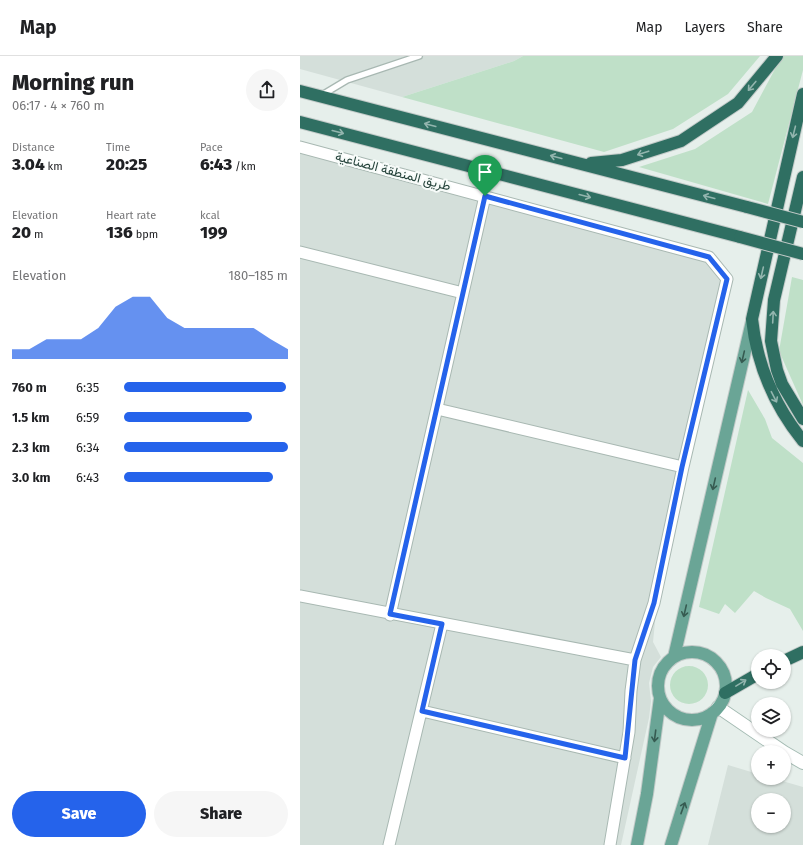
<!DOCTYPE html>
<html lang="en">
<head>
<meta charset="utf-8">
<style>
	body { margin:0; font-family:"Fira Sans",Vazirmatn,sans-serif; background:#f6f6f6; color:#202124; height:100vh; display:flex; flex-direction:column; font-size:15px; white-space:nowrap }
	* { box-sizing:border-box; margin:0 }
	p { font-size:13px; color:#757577 }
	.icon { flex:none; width:22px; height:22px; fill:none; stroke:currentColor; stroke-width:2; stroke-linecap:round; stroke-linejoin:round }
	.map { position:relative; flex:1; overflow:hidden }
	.panel { display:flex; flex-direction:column; background:#fff; width:300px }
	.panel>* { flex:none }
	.fabs { position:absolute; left:451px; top:593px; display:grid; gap:8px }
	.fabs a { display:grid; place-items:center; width:40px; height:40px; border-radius:50%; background:#fff; box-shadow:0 1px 3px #0004; font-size:20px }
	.pin { position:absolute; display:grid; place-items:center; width:34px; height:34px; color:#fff; margin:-41px -17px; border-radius:50% 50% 50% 0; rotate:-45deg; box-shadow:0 0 4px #0007 }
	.pin .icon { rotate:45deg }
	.round { display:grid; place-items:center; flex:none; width:42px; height:42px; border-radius:21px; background:#f6f6f6 }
	.head { display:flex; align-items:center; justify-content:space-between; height:68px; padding:0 12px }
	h1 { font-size:22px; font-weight:800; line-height:30px }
	.stats { display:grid; grid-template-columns:repeat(3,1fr); gap:6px; height:68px; padding:4px 12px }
	.stats div { display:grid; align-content:center }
	.stats b { font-size:17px; font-weight:800 }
	.stats small { font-size:11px; font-weight:400 }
	.stats p { font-size:11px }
	.chart { height:112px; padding:8px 12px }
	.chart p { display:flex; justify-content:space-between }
	.chart svg { width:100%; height:72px; margin-top:4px; fill:#2563eb; opacity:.7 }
	.action { display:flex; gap:8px; margin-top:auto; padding:8px 12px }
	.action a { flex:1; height:46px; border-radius:24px; background:#2563eb; color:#fff; font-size:16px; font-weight:800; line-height:46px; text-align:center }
	.action a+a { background:#f6f6f6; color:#202124 }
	ul { padding:0 12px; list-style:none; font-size:13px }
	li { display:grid; grid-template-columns:64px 48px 1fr; align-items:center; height:30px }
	li i { height:10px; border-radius:5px; background:#2563eb }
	header { display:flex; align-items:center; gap:24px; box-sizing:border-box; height:56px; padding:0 20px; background:#fff; border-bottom:1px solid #e0e0e0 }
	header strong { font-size:19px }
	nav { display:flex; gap:22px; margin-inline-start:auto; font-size:14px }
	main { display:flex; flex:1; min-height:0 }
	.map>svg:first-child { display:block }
	.built { fill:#d4dfda; fill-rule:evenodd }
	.green { fill:#bfe0c8 }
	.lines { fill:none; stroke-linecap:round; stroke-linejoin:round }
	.lane-casing { stroke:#a8b8b2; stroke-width:8 }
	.street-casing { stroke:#a8b8b2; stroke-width:13 }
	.secondary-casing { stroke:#a4bbb3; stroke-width:14 }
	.primary-casing { stroke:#c2cac8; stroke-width:14 }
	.highway-casing { stroke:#c2cac8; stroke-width:14 }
	.lane { stroke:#fff; stroke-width:5.5 }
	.street { stroke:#fff; stroke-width:11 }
	.secondary { stroke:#fff; stroke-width:12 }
	.primary { stroke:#6aa596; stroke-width:12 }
	.highway { stroke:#2f6f62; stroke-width:12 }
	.highway-bridge-casing { stroke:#c2cac8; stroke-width:14; stroke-linecap:butt }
	.highway-bridge { stroke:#2f6f62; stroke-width:12 }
	.oneway { stroke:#93b5ae }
	.oneway2 { stroke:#365b51 }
	.route-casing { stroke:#fff; stroke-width:8 }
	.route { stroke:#2563eb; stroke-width:5 }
	.labels { text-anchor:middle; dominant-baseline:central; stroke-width:4; stroke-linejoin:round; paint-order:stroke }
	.street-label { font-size:13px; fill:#24423a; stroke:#f7fbf9 }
</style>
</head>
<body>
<header>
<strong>Map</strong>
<nav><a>Map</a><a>Layers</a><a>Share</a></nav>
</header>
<main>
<section class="panel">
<div class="head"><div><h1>Morning run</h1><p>06:17 · 4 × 760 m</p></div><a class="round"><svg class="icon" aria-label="share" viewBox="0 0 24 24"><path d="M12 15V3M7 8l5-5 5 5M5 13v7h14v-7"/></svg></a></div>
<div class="stats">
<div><p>Distance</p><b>3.04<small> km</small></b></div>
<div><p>Time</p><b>20:25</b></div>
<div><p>Pace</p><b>6:43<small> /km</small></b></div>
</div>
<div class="stats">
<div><p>Elevation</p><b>20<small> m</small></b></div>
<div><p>Heart rate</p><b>136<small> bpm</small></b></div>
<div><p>kcal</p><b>199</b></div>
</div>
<div class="chart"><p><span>Elevation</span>180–185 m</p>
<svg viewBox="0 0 160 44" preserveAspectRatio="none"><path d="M0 44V38L10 38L20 32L30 32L40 32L50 25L60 12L70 6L80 6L90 19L100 25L110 25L120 25L130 25L140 25L150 32L160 38V44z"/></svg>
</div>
<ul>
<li><b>760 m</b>6:35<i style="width:99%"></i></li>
<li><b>1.5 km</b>6:59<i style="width:78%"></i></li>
<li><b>2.3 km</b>6:34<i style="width:100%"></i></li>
<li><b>3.0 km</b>6:43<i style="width:91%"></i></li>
</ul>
<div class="action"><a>Save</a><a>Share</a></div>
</section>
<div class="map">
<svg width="503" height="789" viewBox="0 0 503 789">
	<rect width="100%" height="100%" fill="#e6efeb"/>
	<!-- built -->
	<path class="built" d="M0,0H223L214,5L102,41L0,13Z
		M0,92L409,201L427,223L356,556L353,586L361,601L353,611L349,627L351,645L349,662L321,789H0Z
		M428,709L458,718V722H472L503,731V789H408ZM458,744H484V770H458Z"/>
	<!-- green -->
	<path class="green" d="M223,0H460L428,38L373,73L304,96L102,41L214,5Z
		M482,0H503V14L468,148L339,111L395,93L452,56Z
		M492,221L503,224V349L479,295Z
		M448,334L465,363L472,382L503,407V575L490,553L466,542L454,535L435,557L425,548L419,558L399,551Z
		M370 629a19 19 0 1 1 38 0a19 19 0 1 1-38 0Z"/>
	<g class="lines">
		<!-- lane casing -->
		<g class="lane-casing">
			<path id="lane" d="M22,39L47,24L119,0"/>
		</g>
		<!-- street casing -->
		<g class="street-casing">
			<path id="street" d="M0,91L409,201L427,223L383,411L354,547L335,604L331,635L329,676L310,789
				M0,196L163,237
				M137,353L383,411
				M0,540L335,604
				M90,559L185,140
				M122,655L325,702
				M89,789L142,568"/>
		</g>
		<!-- secondary casing -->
		<g class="secondary-casing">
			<path id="secondary" d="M418,651L484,696
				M484,696L503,707"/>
		</g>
		<!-- primary casing -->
		<g class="primary-casing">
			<path id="primary" d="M358 630a34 34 0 1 1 68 0a34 34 0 1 1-68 0Z
				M374,601L452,265
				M337,789L347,738L360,642
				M371,789L412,657"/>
		</g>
		<!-- highway casing -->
		<g class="highway-casing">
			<path id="highway" d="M0,35L447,151
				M503,38L452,263C457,310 474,349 503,385
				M0,66L440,181
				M291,107L322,104L381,85L438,47L477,0
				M503,121L474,244L471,285L477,314L482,328L503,363
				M484,605L503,596
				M425,637L458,618"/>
		</g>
		<!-- lane -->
		<use href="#lane" class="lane"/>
		<!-- street -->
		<use href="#street" class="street"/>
		<!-- secondary -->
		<use href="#secondary" class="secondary"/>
		<!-- primary -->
		<use href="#primary" class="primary"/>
		<!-- highway -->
		<use href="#highway" class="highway"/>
		<!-- highway-bridge casing -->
		<g class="highway-bridge-casing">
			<path id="highway-bridge" d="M447,151L503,166
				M440,181L503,198"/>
		</g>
		<!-- highway-bridge -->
		<use href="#highway-bridge" class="highway-bridge"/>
	</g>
	<!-- one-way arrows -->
	<defs><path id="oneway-shaft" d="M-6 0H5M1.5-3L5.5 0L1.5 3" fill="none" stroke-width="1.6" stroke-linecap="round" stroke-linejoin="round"/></defs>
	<g class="oneway">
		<use href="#oneway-shaft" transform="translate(452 30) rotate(130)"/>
		<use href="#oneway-shaft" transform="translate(130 69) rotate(-165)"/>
		<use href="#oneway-shaft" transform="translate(38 76) rotate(15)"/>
		<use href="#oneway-shaft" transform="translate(494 76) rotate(104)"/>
		<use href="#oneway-shaft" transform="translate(343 97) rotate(162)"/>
		<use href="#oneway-shaft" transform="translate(256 101) rotate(-165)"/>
		<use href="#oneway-shaft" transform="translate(285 140) rotate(15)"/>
		<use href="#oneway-shaft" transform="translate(409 141) rotate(-165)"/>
		<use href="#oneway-shaft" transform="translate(462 217) rotate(103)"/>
		<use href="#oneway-shaft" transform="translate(473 261) rotate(-87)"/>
		<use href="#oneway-shaft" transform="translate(474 341) rotate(63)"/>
		<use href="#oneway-shaft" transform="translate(441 627) rotate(-31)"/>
	</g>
	<g class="oneway2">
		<use href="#oneway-shaft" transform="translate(443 301) rotate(103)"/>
		<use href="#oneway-shaft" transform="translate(414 428) rotate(103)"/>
		<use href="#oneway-shaft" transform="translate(385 555) rotate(103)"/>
		<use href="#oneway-shaft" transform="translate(355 680) rotate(97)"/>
		<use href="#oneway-shaft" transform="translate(383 752) rotate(-70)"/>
	</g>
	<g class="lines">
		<!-- route casing -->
		<g class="route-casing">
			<path id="route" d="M185,140L409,201L427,223L382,411L354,547L335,604L325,702L122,655L142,568L90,558Z"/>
		</g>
		<!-- route -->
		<use href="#route" class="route"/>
	</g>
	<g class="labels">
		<!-- street labels -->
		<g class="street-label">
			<text transform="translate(93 115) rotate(15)">طريق المنطقة الصناعية</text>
		</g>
	</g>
</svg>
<div class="fabs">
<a><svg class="icon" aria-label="locate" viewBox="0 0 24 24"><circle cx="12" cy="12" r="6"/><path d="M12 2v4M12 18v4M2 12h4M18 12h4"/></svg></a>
<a><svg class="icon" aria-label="layers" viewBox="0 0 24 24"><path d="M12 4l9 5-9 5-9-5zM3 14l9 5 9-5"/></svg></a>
<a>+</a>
<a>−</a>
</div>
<div class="pin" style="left:185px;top:140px;background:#1e9e55"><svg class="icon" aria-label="arrive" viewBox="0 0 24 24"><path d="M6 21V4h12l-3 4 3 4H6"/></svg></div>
</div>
</main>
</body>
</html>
